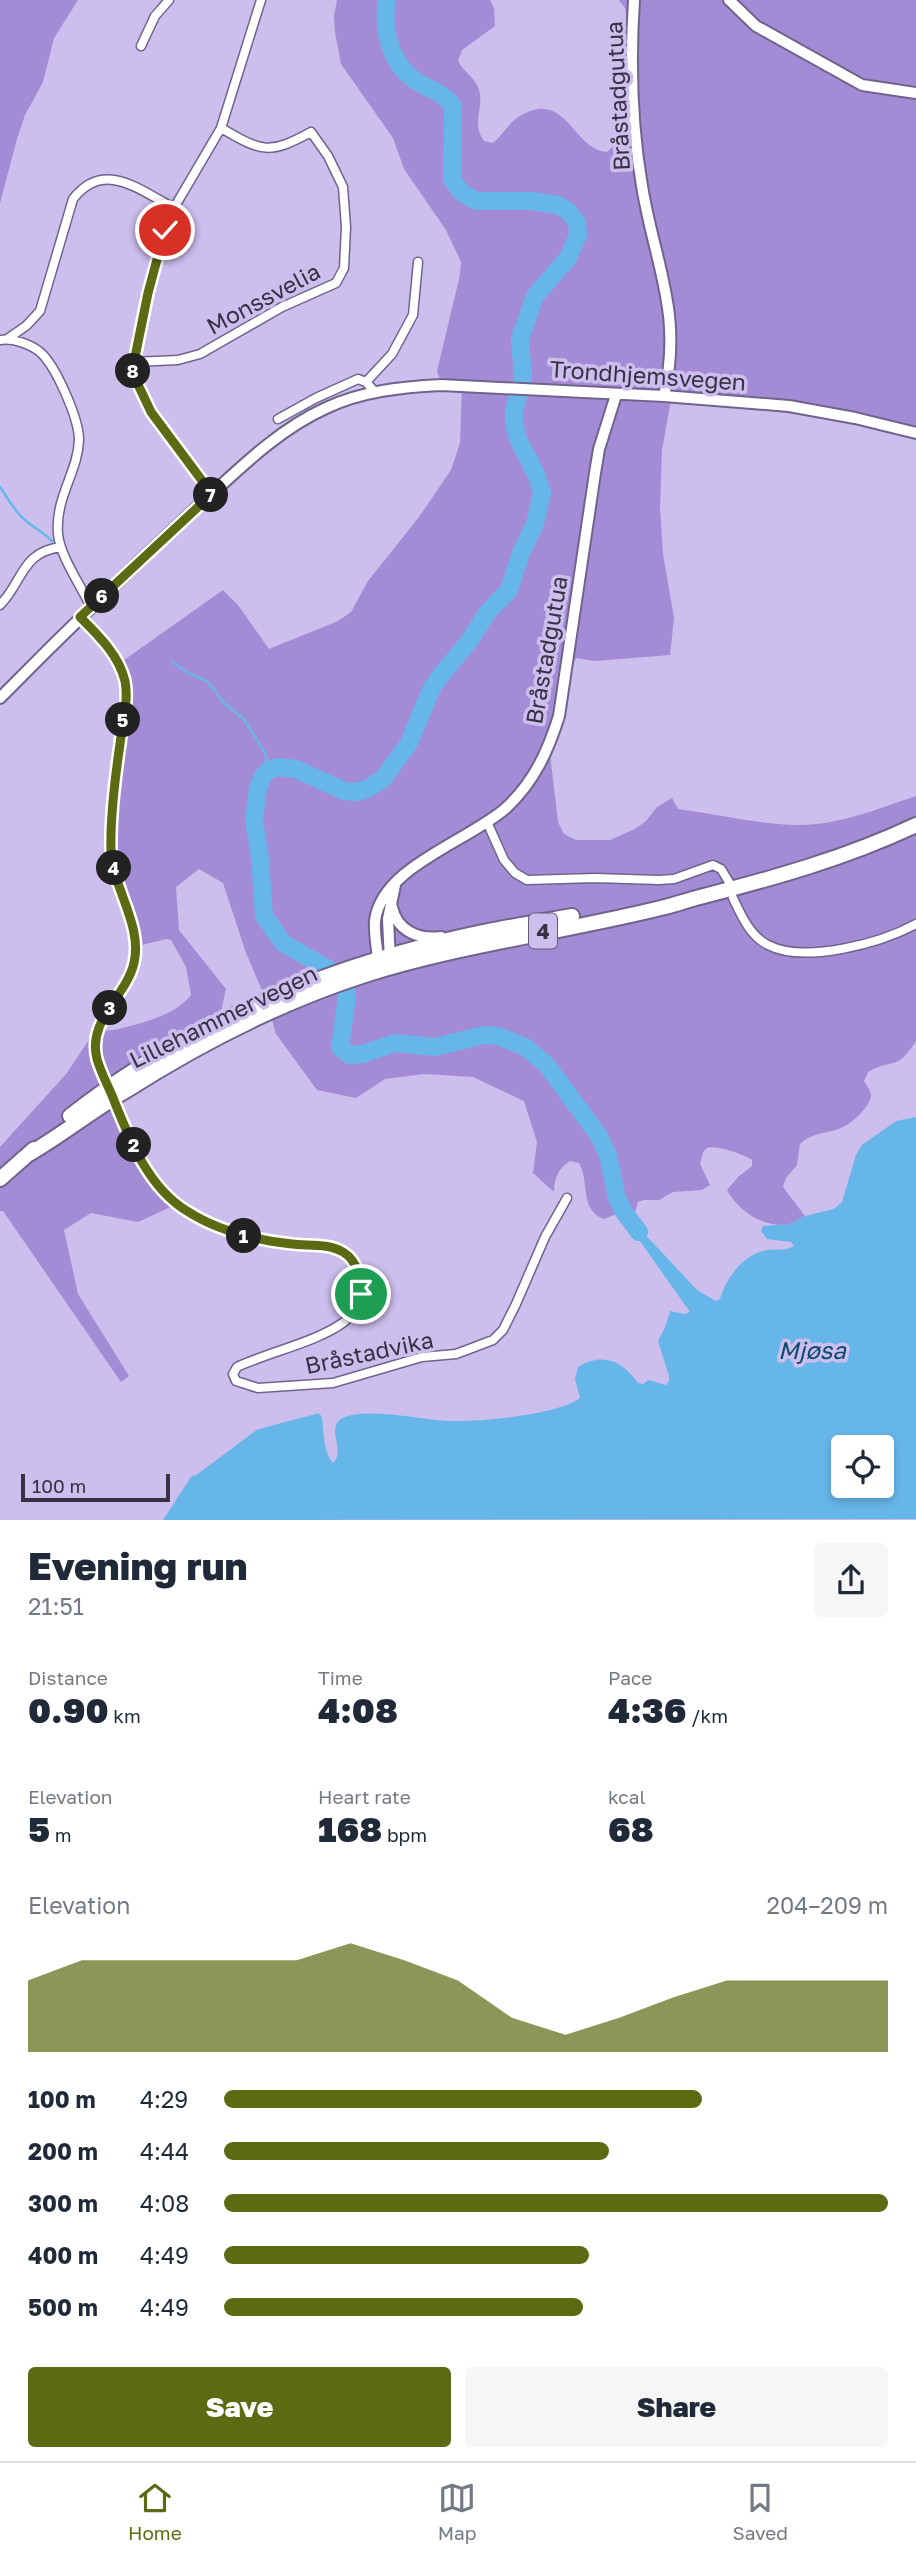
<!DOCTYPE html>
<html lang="en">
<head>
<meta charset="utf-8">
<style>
	body { margin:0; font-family:"Golos Text",sans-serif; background:#f6f6f7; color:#1f2937; height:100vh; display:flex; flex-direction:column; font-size:26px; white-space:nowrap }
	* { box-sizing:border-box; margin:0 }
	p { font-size:23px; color:#747a83 }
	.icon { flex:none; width:38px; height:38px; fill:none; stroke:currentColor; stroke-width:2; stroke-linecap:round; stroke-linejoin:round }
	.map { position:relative; height:1520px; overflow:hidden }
	.details { display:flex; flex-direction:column; background:#fff; flex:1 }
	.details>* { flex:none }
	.fabs { position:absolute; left:831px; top:1435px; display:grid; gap:14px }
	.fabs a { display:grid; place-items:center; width:63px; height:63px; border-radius:7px; background:#fff; box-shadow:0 4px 10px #0003; font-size:35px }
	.scale { position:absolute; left:21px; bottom:18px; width:149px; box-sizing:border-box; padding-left:7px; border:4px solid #373144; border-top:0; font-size:19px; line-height:24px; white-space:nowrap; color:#373144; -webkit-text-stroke:5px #ccbeed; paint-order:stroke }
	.pin { position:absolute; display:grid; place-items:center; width:60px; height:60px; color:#fff; margin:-30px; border:4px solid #fff; border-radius:50%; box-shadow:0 2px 7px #0007 }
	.km { position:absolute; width:35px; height:35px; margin:-18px; border-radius:50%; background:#222; color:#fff; font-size:19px; line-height:35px; text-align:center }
	.round { display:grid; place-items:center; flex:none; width:74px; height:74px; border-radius:7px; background:#f6f6f7 }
	.summary { display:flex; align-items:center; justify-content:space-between; height:119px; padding:0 28px }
	h1 { font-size:38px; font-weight:800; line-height:52px }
	.metrics { display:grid; grid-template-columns:repeat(3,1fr); gap:10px; height:119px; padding:7px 28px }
	.metrics div { display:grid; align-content:center }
	.metrics b { font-size:35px; font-weight:800 }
	.metrics small { font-size:19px; font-weight:400 }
	.metrics p { font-size:19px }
	.chart { height:196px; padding:14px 28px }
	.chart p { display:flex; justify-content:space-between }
	.chart svg { width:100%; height:126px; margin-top:7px; fill:#5c6a13; opacity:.7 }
	.action { display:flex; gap:14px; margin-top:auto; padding:14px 28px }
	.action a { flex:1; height:80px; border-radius:7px; background:#5c6a13; color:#fff; font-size:28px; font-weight:800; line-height:80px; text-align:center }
	.action a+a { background:#f6f6f7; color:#1f2937 }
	ul { padding:0 28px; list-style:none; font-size:23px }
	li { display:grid; grid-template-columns:112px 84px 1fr; align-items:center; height:52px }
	li i { height:18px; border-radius:9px; background:#5c6a13 }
	.tab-bar { display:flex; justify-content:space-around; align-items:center; height:98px; border-top:2px solid #e0e1e3; background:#fff; font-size:19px; color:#747a83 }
	.tab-bar a { display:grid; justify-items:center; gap:4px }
	.tab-bar .on { color:#5c6a13 }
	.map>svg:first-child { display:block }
	.forest { fill:#a48bd5 }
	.water { fill:#67b6ea; fill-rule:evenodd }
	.pier { fill:#ccbeed }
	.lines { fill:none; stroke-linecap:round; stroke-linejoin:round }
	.stream { stroke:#67b6ea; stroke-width:2.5 }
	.river { stroke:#67b6ea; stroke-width:18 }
	.minor-casing { stroke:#70638d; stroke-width:11 }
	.secondary-casing { stroke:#70638d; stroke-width:14 }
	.trunk-casing { stroke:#70638d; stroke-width:18 }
	.minor { stroke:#fff; stroke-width:8 }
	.secondary { stroke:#fff; stroke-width:10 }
	.trunk { stroke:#fff; stroke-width:14 }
	.minor-bridge-casing { stroke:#70638d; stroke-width:11; stroke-linecap:butt }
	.minor-bridge { stroke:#fff; stroke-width:8 }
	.route-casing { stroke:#fff; stroke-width:14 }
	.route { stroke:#5c6a13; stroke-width:9 }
	.labels { text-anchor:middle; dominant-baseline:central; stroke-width:7; stroke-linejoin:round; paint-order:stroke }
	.shield { fill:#ccbeed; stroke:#645b77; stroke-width:2 }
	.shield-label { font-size:21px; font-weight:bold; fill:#373144 }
	.street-label { font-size:23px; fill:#373144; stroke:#ccbeed }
	.water-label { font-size:24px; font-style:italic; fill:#0c4c6e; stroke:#ccbeed }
</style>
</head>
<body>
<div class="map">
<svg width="916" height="1520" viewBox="0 0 916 1520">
	<rect width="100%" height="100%" fill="#ccbeed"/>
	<!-- forest -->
	<path class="forest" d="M0,0H78L54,38L43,82L25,115L17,139L0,203Z
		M337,0H490L494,8L495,26L462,50L458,61C463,71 473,76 478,87C486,106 470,122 484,141L493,143C503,135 508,123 520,116C566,88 572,149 607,152L618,142L624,102L627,22L625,8L619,0H916V434L818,410L671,400L662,450L660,508L663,554L674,618L670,655L594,661L577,658L573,662L550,754L558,822L564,834L576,840H610L635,829L646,821L657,807L672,798L678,809C717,814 757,824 796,825C836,826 878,809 916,796V1041C896,1072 895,1057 868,1072L864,1081C867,1086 871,1091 871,1096C869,1108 851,1124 841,1128C826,1134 813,1132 800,1144L797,1165L786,1178L783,1187L805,1216C800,1219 794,1223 789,1224C765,1229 738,1211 727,1190L739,1176L752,1166V1160C746,1155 715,1144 707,1148C702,1151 702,1159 700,1164L710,1185L702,1190L673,1192L659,1200H644L638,1202L635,1212L640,1229L635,1234L617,1214L604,1219C579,1210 590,1182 579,1163L570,1161C558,1169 554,1178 554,1192L533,1173L537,1142L524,1101L473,1077L424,1074L385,1079L356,1098L317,1090L276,1034L267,1002L246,953L223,883L199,869L176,887L179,930L226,989L218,1025L113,1093L173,1206L138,1222L91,1213L64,1230L78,1294L129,1376L121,1382L3,1211H0V1147L67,1073L92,1035C99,1030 110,1031 119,1029C142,1023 176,1015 191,995L186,967L171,940L166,939L134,947L111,858L118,764L128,711L117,665L223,590L238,605L269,649L338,621L351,612L368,581L419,517L451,470L460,443L462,387L454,381L439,377L437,371L460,275L461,262L446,230L404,169L393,138L341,64L335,32L334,16Z"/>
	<!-- water -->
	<path class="water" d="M916,1117V1519L163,1520L191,1477L256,1430L314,1413L320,1414L322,1418C324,1432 323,1452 333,1463C346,1451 326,1429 341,1419C362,1406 423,1420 448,1421C478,1422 558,1415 580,1398L575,1379L578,1367C603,1352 622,1361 638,1383L643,1384L648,1380L666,1385L669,1381V1376L658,1341L666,1325L670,1311L684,1314L690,1312L635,1234L640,1229L697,1290L716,1301L720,1299C726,1278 744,1253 768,1250C777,1249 787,1251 794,1246L791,1242L767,1239L761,1231L763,1226L790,1224L805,1216L834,1209L842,1202L856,1155L862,1145L896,1121ZM844,1447H882V1486H844Z"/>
	<!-- pier -->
	<path class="pier" d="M315,1411L316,1414L258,1429L195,1476L192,1473L255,1427Z"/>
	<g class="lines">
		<!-- stream -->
		<path class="stream" d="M0,487C8,498 14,511 25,520C34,528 43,532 52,541
			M172,662L188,673L207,681L225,704L244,719L265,753L269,770"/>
		<!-- river -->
		<path class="river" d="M387,0C382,29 390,64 416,81C430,90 443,92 453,106L452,179L461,192L476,201H531L558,205L569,212L577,222L578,235L568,258L535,296L520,339L523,377L514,411V423L518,439L536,474L542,493L535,524L521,553L509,590L487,613L470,640L438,679L431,690L409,743L383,779L367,789L356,792L344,791L296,769L278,767L269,770L263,776L258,788L254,820L260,858L264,916L283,943L330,970L344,983L347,996L340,1047L349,1055L363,1054L395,1043L435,1047L484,1035L498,1036L525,1047L546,1064L599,1136L608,1155L617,1198L624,1212L639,1232"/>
		<!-- minor casing -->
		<g class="minor-casing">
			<path id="minor" d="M141,46L155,16L169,0
				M7,339L26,326L40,311L73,199C104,159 139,190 174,208
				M0,340C13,338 30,344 40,352C56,366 79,419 79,440C78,472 55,497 58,534C60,556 81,586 91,607
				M134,362L178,360L200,354L282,307L336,283L344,268L346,227L343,187L328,156L311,132C269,155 262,152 221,128
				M366,382L392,354L413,315L418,262
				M278,419L316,398L358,379L366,382L375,392
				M212,494L151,412L133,374L134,362L148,293L165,230L174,208L221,128L261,0
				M0,605C23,582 21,552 61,547
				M80,617C98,635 120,656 125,682C129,701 123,722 120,741C116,771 108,828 112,858C117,891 138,923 135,957C130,999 90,1010 97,1059
				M487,822L504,860L515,873L527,880L595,878L659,880L674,879L713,865L721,869L729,882
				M733,898C741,915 750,936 768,945C805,964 881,943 916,924
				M123,1122C140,1156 154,1191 187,1212C218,1231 252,1239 287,1244C305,1246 328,1242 344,1253C368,1268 365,1305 344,1322C317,1342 269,1352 237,1367L233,1374L236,1381L258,1388L333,1383L422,1357L456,1354L493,1340L503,1330L516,1304L545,1237L567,1198"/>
		</g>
		<!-- secondary casing -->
		<g class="secondary-casing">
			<path id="secondary" d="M634,0C630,60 632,128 642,186C655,265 683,313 664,396
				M729,0L756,26L862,85L916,93
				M0,698C62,635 126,573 192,512C233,475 275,431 326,408C362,391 402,387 441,385L664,396L789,406L855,418L916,433
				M392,907C397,931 419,940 441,937
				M390,961L388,919L395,885
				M381,962L378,959C377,947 374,933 375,921C381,867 469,841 506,808C534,782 548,751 559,716L595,473L599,449L616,395"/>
		</g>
		<!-- trunk casing -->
		<g class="trunk-casing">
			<path id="trunk" d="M70,1116C172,1036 295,980 421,947C470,933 521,925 572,916
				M29,1154C63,1134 93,1110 127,1090C201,1043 281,1002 365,975C463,944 565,932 665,907C677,904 688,900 700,897C774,878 846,858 916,825
				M0,1179L34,1149"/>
		</g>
		<!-- minor -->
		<use href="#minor" class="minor"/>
		<!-- secondary -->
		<use href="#secondary" class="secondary"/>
		<!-- trunk -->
		<use href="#trunk" class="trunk"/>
		<!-- minor-bridge casing -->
		<g class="minor-bridge-casing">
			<path id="minor-bridge" d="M97,1059L123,1122"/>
		</g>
		<!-- minor-bridge -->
		<use href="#minor-bridge" class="minor-bridge"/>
	</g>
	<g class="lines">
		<!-- route casing -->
		<g class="route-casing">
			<path id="route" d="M165,230L148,293L134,362L133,374L151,412L212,494L80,617C98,635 119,655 125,681C129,702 122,724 120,744C115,778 110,815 111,850C112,887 143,925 134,963C126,997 87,1020 97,1059C100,1070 106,1082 111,1093C128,1135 146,1186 187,1211C218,1231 255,1240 292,1244C308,1246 328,1243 343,1252C358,1261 361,1278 361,1294"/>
		</g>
		<!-- route -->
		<use href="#route" class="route"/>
	</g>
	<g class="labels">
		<!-- shield labels -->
		<rect class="shield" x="529" y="913.5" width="28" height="35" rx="5"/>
		<g class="shield-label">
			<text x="543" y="931">4</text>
		</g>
		<!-- street labels -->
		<g class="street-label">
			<text transform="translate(617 96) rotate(-93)">Bråstadgutua</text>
			<text transform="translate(263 298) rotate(-28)">Monssvelia</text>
			<text transform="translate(648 375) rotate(4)">Trondhjemsvegen</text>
			<text transform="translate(546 650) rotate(-80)">Bråstadgutua</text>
			<text transform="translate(223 1016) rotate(-26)">Lillehammervegen</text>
			<text transform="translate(369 1352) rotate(-12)">Bråstadvika</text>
		</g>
		<!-- water labels -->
		<g class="water-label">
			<text x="812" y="1349">Mjøsa</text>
		</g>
	</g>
</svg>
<div class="fabs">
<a><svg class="icon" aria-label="locate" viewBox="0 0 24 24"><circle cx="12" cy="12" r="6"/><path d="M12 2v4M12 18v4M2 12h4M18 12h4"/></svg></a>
</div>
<div class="scale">100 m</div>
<div class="pin" style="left:361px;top:1294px;background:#1e9e55"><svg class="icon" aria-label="arrive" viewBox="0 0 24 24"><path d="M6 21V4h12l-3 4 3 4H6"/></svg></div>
<div class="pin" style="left:165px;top:230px;background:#d93025"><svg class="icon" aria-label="check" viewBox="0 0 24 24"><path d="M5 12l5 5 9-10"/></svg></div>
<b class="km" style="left:244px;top:1236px">1</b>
<b class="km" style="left:134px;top:1145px">2</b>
<b class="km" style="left:110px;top:1008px">3</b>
<b class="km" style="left:114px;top:868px">4</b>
<b class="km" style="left:123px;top:720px">5</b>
<b class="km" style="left:102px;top:596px">6</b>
<b class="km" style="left:211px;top:495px">7</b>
<b class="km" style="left:133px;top:371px">8</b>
</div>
<section class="details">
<div class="summary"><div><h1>Evening run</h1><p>21:51</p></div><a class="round"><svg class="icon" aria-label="share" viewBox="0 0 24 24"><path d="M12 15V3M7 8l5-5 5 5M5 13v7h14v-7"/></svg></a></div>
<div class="metrics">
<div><p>Distance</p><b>0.90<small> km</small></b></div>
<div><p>Time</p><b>4:08</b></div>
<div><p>Pace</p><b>4:36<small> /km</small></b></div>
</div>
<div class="metrics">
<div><p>Elevation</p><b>5<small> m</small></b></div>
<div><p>Heart rate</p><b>168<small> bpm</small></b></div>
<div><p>kcal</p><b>68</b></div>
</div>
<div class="chart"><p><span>Elevation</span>204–209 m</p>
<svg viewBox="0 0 160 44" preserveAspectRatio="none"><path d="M0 44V19L10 12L20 12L30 12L40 12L50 12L60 6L70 12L80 19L90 32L100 38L110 32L120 25L130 19L140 19L150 19L160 19V44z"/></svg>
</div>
<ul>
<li><b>100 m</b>4:29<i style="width:72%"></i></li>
<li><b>200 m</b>4:44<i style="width:58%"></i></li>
<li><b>300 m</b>4:08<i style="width:100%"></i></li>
<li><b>400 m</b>4:49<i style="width:55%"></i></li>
<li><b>500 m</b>4:49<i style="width:54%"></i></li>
</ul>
<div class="action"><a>Save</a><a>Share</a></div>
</section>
<nav class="tab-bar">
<a class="on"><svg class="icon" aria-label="home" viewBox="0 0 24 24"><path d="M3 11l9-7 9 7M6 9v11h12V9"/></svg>Home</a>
<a><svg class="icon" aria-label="map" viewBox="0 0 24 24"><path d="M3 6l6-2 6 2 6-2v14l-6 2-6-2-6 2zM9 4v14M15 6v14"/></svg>Map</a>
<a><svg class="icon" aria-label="saved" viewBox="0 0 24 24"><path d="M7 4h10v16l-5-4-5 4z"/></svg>Saved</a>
</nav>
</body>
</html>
